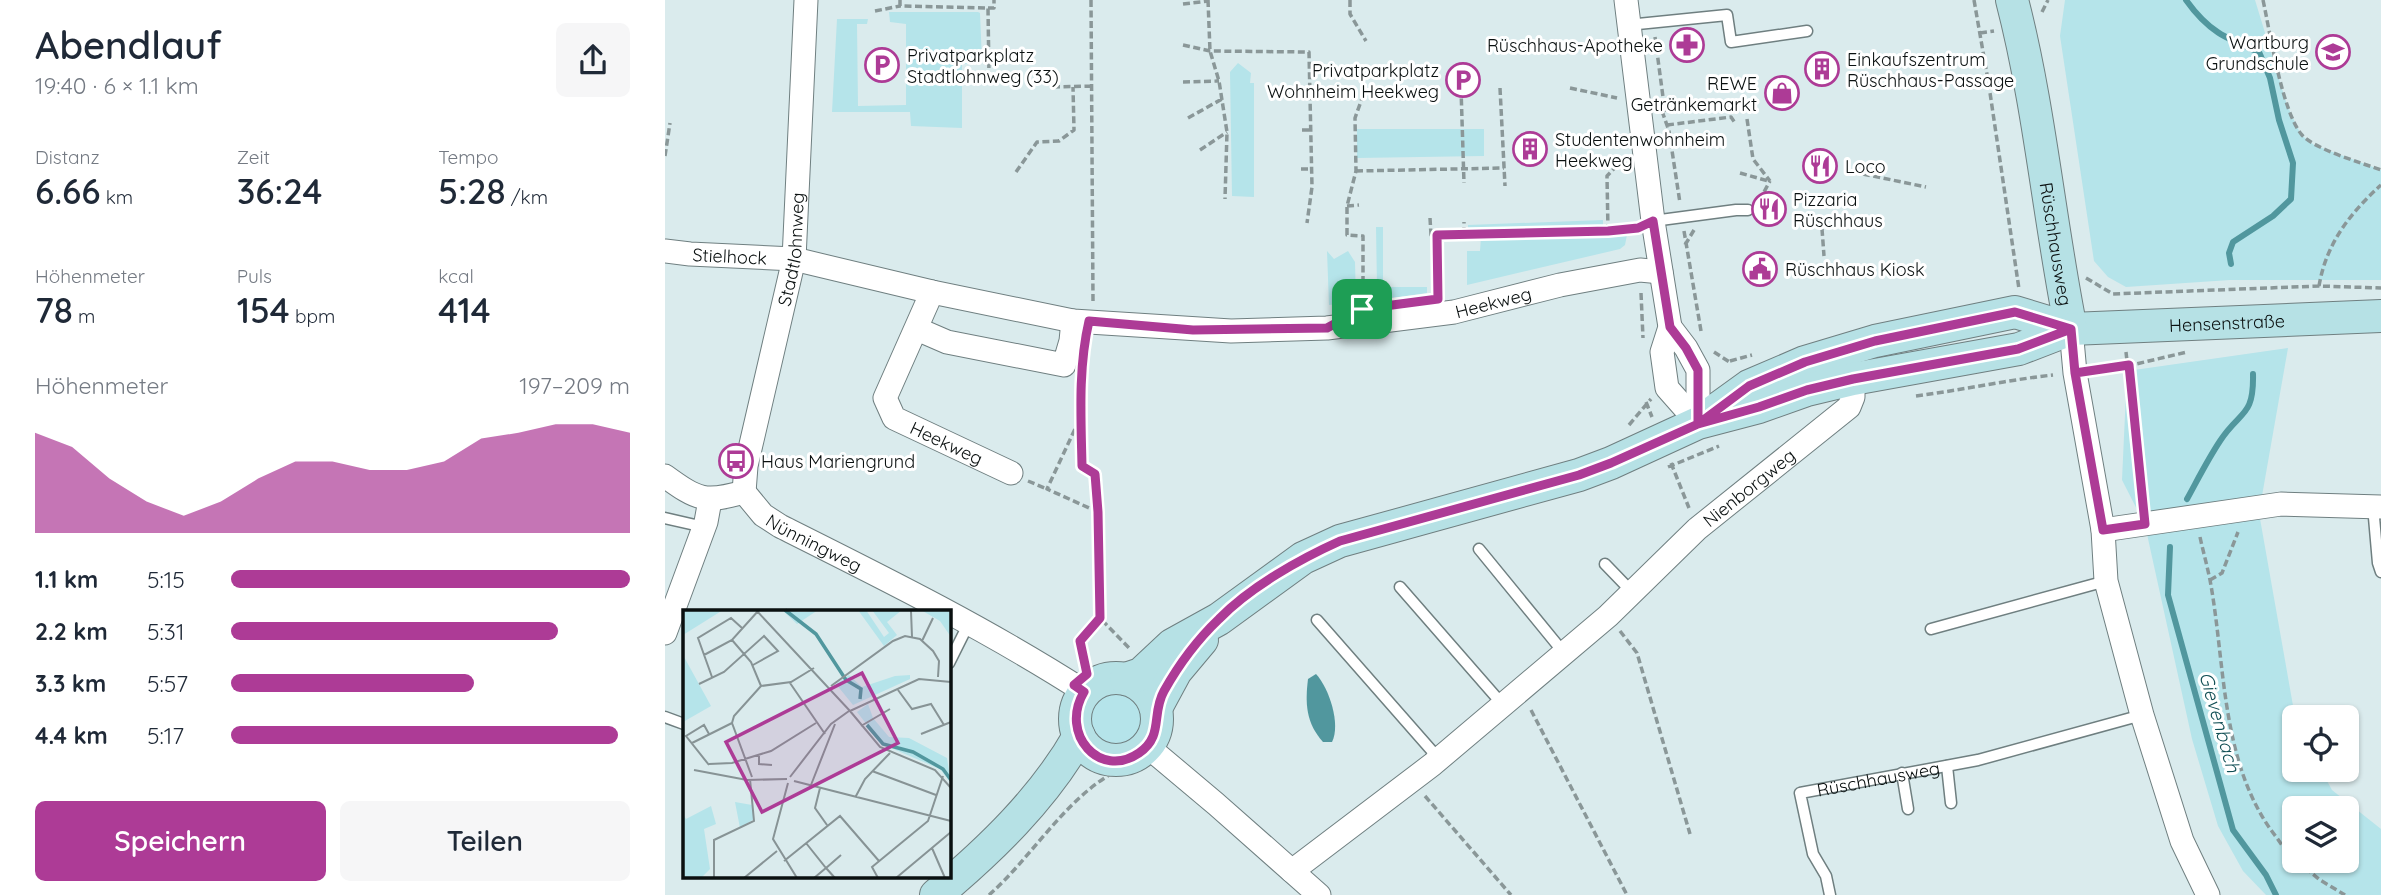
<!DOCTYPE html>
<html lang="de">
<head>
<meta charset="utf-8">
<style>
	body { margin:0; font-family:Quicksand,sans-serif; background:#f6f6f7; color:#1f2937; height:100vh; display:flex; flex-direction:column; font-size:26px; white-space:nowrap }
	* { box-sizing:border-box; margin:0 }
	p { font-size:23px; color:#747a83 }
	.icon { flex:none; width:38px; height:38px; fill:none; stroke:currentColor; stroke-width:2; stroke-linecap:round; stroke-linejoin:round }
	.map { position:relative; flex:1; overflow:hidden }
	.panel { display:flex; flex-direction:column; background:#fff; width:665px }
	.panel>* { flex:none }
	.tools { position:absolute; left:1617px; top:705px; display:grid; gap:14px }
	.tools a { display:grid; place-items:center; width:77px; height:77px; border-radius:10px; background:#fff; box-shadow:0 2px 5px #0004; font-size:35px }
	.pin { position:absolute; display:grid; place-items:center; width:60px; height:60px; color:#fff; margin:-30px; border-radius:14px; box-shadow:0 4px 10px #0006 }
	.round { display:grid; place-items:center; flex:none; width:74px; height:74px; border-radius:10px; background:#f6f6f7 }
	.head { display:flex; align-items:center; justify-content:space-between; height:119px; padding:0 35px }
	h1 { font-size:38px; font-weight:600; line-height:52px }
	.metrics { display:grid; grid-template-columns:repeat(3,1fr); gap:10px; height:119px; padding:7px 35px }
	.metrics div { display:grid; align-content:center }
	.metrics b { font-size:35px; font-weight:600 }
	.metrics small { font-size:19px; font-weight:400 }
	.metrics p { font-size:19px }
	.chart { height:196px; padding:14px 35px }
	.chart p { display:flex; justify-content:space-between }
	.chart svg { width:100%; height:126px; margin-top:7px; fill:#ad3b96; opacity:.7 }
	.primary-button { display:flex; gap:14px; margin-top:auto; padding:14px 35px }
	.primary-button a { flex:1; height:80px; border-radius:10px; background:#ad3b96; color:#fff; font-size:28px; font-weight:600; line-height:80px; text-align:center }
	.primary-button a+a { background:#f6f6f7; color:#1f2937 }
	ul { padding:0 35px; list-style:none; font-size:23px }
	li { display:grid; grid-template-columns:112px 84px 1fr; align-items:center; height:52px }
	li i { height:18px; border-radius:9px; background:#ad3b96 }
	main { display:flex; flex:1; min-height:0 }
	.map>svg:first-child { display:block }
	.green { fill:#b5e4ea; fill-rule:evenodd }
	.water { fill:#51979e }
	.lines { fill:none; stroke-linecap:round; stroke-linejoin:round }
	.stream { stroke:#51979e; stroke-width:6 }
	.lane-casing { stroke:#6f7f80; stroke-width:13 }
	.street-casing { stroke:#6f7f80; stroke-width:25 }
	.secondary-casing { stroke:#6f7f80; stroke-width:34 }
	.path { stroke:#8a9798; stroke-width:3.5; stroke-dasharray:7 3.5; stroke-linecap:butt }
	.lane { stroke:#fff; stroke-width:10 }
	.street { stroke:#fff; stroke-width:23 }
	.secondary { stroke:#b6e1e5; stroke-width:32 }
	.route-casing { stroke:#fff; stroke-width:14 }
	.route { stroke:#ad3b96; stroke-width:9 }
	.labels { text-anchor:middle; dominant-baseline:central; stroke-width:6; stroke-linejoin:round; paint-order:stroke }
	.poi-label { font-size:18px; fill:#0a1010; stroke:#fff; text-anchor:start }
	.street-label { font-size:18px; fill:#0a1010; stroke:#fff }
	.water-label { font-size:19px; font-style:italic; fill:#104e54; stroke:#fff }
	.inset-river { fill:none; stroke:#51979e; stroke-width:3.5 }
	.inset-road { fill:none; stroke:#879395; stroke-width:2 }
	.view { fill:#ad3b96; fill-opacity:0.15; stroke:#ad3b96; stroke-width:3.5 }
	.inset-edge { fill:none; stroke:#0a1010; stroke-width:3.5 }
</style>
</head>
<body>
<main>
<section class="panel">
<div class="head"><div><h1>Abendlauf</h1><p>19:40 · 6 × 1.1 km</p></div><a class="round"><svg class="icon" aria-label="share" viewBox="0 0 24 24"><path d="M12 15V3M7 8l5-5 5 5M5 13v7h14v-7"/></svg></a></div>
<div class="metrics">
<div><p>Distanz</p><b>6.66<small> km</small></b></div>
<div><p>Zeit</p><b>36:24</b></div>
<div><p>Tempo</p><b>5:28<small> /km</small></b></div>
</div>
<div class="metrics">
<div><p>Höhenmeter</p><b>78<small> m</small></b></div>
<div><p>Puls</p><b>154<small> bpm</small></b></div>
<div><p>kcal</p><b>414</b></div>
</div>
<div class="chart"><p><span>Höhenmeter</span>197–209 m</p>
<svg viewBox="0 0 160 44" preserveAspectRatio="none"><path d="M0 44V9L10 14L20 25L30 33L40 38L50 33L60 25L70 19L80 19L90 22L100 22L110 19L120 11L130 9L140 6L150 6L160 9V44z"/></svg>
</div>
<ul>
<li><b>1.1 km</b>5:15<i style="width:100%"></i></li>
<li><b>2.2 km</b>5:31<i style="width:82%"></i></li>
<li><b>3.3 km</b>5:57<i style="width:61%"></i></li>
<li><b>4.4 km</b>5:17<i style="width:97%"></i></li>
</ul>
<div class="primary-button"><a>Speichern</a><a>Teilen</a></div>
</section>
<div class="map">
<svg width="1716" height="895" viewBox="0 0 1716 895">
	<rect width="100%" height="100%" fill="#daebed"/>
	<!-- green -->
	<path class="green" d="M1400,0H1590L1622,105L1636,135L1649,145L1716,170V280H1565L1461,287L1443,277L1429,261L1395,36Z
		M224,12H313L315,13L317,61L314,64H297V128L246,126L245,112H167L172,19H203L202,24H192L193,106L241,105V24L225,22Z
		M573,63L586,73L585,83H589V197L567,196L565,72Z
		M692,129H819V156L692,158Z
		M938,220V228L803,229V225Z
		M711,227H718V287H762V293L706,301L707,287H712Z
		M962,235L960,245L955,249L802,285V251H815L816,237Z
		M662,251L669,259L683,251L690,262L691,302L664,305Z
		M1623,348L1594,513L1630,717L1629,770H1656L1667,790L1716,829V895H1601L1578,871L1553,826L1527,739L1480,525L1457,480L1462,371ZM1629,808H1682V861H1629Z
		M425 719a26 26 0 1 1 52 0a26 26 0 1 1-52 0Z"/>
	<!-- water -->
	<path class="water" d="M651,674C664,688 676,724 667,742H658C641,723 640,704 643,679Z"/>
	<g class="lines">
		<!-- stream -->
		<path class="stream" d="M1521,0C1543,31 1560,38 1594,52L1605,78L1614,120L1628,163L1626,199L1608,216L1568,242L1564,253L1566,264
			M1522,499C1533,479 1543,459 1555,441C1575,410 1589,418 1588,374
			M1505,547L1503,595L1568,830L1601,875L1611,895"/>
		<!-- lane casing -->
		<g class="lane-casing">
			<g id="lane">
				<path d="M963,25L1062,15L1066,42L1142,31"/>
				<path d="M988,221L1071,210H1083"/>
				<path d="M1708,506L1713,563L1716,572"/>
				<path d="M0,518L39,527"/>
				<path d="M814,549L899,653"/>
				<path d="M940,564L968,593"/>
				<path d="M735,587L838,705"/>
				<path d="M652,620L767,751L768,761"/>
				<path d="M1266,629L1441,581"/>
				<path d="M284,663L304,623"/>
				<path d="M0,717L19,724"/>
				<path d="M1282,766L1286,803"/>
				<path d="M1237,773L1243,809"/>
				<path id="s1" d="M1165,895L1161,876L1148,854L1135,793L1313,760L1477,715"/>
			</g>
		</g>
		<!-- street casing -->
		<g class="street-casing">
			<g id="street">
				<path d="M961,0L988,221L1005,327L997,352L1002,388L1033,423"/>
				<path id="s2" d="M0,251L25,254L129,259L267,292L408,321L566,331L662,328L789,312L895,285L975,270L996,272"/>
				<path id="s3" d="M267,292L220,398L229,418L346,473"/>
				<path d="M1005,327L1021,348L1033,370V423"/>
				<path d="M252,329L282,342L399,365L406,341L408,321"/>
				<path d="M1406,329L1410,373L1438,530L1441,581L1477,715L1517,841L1543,895"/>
				<path d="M0,476C33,500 40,503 79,492"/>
				<path id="s4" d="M79,492L81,466L129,259L141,0"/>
				<path id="s5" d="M79,492L98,515L115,526C219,578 322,629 420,692"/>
				<path d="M1438,530L1616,504L1716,507"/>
				<path d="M0,633L41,522L45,500"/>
				<path d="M482,746L551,804L654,895"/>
				<path id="s6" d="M627,871L768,764L943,616L1032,529L1184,407L1188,397V379"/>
			</g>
		</g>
		<!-- secondary casing -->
		<g class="secondary-casing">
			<g id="secondary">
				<path id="s7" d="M1347,0C1375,108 1384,220 1406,329"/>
				<path id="s8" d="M1048,412L1084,386L1140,362L1210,341L1350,312L1406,329L1716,316"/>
				<circle cx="451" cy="719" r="41"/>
				<path d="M461,679L476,674L507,645L554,619L638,558L675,541L914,475L946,463L1033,423L1094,407L1142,390L1188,379L1354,349L1406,329"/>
				<path d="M491,708L511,671L537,640"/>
				<path d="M271,895C325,850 379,798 414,736"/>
			</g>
		</g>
		<!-- path -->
		<path class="path" d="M235,0V6L323,8L324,76
			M426,0L428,301
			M543,0L545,51L554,81L562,132L560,199
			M685,0V14L701,41
			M1309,0L1324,86L1354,289
			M1598,0C1605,32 1617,112 1637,135C1649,149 1697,163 1716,170
			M518,4L543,1
			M323,8H329V0
			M210,11L235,6
			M1377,12L1383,0
			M1315,33L1329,31
			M990,37L1000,112
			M518,45L545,51L644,52L647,187L642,223
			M518,82L554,81
			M388,87L427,86
			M796,88L799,183
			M835,88L840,186
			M905,88L952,98
			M637,91L644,92
			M997,111L1004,131L1015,203
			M523,118L557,99
			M1082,119L1088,159L1105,181
			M1002,125L1066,117L1070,123
			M637,130H645
			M535,150L562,132
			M0,156L5,123
			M636,169H647
			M691,171L839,168
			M351,172L372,142L394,141L409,130L408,87
			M1075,173L1103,181
			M1198,174L1261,187
			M1094,201L1105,181
			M682,206L694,205
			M765,218L766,235H772
			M1157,229L1159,256
			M943,231L942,176L958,159
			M1019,231L1036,331
			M799,234V222
			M1020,245L1029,230
			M1421,278L1448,294L1654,286L1716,288
			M1654,286C1661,244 1685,213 1716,185
			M976,293L978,338
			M773,295L772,235L970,229
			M698,304V236L682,235V206L691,171L690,118L700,90
			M1049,352L1066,363
			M1461,352L1478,505
			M1065,361L1087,355
			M1431,371L1450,369L1522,352
			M417,378L416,416L382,489L433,512L435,618L465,649
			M1251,396C1297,390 1342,380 1388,375
			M981,402L987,417
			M416,418L417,465L430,474L433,511
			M964,425L986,399
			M1006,463L1024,508
			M1003,467L1054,446
			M363,481L382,489
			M1535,537C1538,551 1542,565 1545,580C1561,666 1555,766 1612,838C1617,845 1622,853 1629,859
			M1545,580L1557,573L1573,532
			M955,631L972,653L1025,834
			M397 720a53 53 0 1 1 106 0a53 53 0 1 1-106 0Z
			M421,668L415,641L435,618
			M866,710L962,895
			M760,796L846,895
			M1632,861L1655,880L1680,895
			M324,895C366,858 398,802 446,774"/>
		<!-- lane -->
		<use href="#lane" class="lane"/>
		<!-- street -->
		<use href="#street" class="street"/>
		<!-- secondary -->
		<use href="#secondary" class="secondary"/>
	</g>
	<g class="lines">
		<!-- route casing -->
		<g class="route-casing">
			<path id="route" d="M697,309L662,328L528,330L424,321C413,368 416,418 417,466L430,474L433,512L435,618L415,641L422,674L409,685L419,692C394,734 435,780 474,753C499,736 486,714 499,691C513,666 533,639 554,619C585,587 635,559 675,541L914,475L946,463L1033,424L1094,407L1142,390L1188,379L1353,349L1406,329L1410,373L1438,530L1480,524L1464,365L1410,373L1406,329L1350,312L1210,341L1140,362L1084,386L1033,424V370L1021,348L1005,327L988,221L973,228L943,231L772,235L773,299L697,309"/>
		</g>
		<!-- route -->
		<use href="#route" class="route"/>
	</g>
	<!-- icons -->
	<defs>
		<g id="pharmacy-ring" transform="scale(1.75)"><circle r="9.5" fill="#fff" stroke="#ad3b96" stroke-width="1.5"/><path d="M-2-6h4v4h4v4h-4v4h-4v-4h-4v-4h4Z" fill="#ad3b96"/></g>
		<g id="school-ring" transform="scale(1.75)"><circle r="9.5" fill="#fff" stroke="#ad3b96" stroke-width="1.5"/><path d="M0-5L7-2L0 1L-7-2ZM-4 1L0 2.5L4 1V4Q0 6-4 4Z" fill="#ad3b96"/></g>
		<g id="parking-ring" transform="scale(1.75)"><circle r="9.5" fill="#fff" stroke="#ad3b96" stroke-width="1.5"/><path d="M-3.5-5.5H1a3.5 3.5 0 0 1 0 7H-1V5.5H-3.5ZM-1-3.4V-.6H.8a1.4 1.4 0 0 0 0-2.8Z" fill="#ad3b96"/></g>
		<g id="building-ring" transform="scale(1.75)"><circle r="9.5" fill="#fff" stroke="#ad3b96" stroke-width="1.5"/><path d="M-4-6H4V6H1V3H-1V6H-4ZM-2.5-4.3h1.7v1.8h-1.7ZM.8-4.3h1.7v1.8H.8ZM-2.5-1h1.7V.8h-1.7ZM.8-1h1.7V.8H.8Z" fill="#ad3b96"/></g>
		<g id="shop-ring" transform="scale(1.75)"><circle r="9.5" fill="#fff" stroke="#ad3b96" stroke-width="1.5"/><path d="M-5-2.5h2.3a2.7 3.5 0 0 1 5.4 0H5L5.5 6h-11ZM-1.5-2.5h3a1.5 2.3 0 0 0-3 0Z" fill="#ad3b96"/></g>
		<g id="restaurant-ring" transform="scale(1.75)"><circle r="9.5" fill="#fff" stroke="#ad3b96" stroke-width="1.5"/><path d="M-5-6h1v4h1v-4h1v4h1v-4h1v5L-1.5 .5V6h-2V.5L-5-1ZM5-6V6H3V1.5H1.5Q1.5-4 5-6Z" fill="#ad3b96"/></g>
		<g id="civic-ring" transform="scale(1.75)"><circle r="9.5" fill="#fff" stroke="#ad3b96" stroke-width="1.5"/><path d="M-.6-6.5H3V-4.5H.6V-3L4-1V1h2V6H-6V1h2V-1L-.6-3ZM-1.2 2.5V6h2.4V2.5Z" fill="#ad3b96"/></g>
		<g id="bus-ring" transform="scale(1.75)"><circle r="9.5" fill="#fff" stroke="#ad3b96" stroke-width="1.5"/><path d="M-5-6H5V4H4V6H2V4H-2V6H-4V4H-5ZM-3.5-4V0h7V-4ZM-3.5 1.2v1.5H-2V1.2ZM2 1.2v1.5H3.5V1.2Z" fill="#ad3b96"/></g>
	</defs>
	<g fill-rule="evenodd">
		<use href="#pharmacy-ring" x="1022" y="45"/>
		<use href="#school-ring" x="1668" y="52"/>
		<use href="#parking-ring" x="217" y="65"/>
		<use href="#building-ring" x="1157" y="69"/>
		<use href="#parking-ring" x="798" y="80"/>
		<use href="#shop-ring" x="1117" y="93"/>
		<use href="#building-ring" x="865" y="149"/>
		<use href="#restaurant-ring" x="1155" y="166"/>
		<use href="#restaurant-ring" x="1104" y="209"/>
		<use href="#civic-ring" x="1095" y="269"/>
		<use href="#bus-ring" x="71" y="461"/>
	</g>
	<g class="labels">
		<!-- poi labels -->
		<g class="poi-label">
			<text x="1644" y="42" text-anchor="end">Wartburg<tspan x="1644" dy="21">Grundschule</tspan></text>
			<text x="998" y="45" text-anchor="end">Rüschhaus-Apotheke</text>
			<text x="242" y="55">Privatparkplatz<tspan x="242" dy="21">Stadtlohnweg (33)</tspan></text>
			<text x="1182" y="59">Einkaufszentrum<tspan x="1182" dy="21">Rüschhaus-Passage</tspan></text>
			<text x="774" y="70" text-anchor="end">Privatparkplatz<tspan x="774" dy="21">Wohnheim Heekweg</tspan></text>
			<text x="1092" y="83" text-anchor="end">REWE<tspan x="1092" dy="21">Getränkemarkt</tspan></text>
			<text x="890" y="139">Studentenwohnheim<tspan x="890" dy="21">Heekweg</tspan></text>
			<text x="1180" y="166">Loco</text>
			<text x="1128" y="199">Pizzaria<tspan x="1128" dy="21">Rüschhaus</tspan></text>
			<text x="1120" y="269">Rüschhaus Kiosk</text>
			<text x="96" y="461">Haus Mariengrund</text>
		</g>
		<!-- street labels -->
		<g class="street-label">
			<text stroke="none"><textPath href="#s7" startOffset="248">Rüschhausweg</textPath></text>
			<text stroke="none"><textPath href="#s4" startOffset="248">Stadtlohnweg</textPath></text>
			<text stroke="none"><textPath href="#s2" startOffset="65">Stielhock</textPath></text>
			<text stroke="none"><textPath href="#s2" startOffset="838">Heekweg</textPath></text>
			<text stroke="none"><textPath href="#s8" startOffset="536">Hensenstraße</textPath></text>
			<text stroke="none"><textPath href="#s3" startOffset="196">Heekweg</textPath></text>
			<text stroke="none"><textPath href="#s6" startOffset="597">Nienborgweg</textPath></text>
			<text stroke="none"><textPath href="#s5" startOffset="88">Nünningweg</textPath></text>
			<text stroke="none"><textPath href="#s1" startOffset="187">Rüschhausweg</textPath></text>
		</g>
		<!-- water labels -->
		<g class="water-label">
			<text transform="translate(1555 722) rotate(74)">Gievenbach</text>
		</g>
	</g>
	<!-- overview -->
	<g transform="translate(18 610)">
		<rect width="268" height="268" fill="#daebed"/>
		<path d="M0,0H40L0,25ZM99,0L121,2L135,0L114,14ZM175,0H183L201,27L206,23L189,0H219L204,12L214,25L201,36ZM238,0H268V27L257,11ZM0,45L28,96L0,112ZM166,65L179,77L212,66L227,65V69L170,95L153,74ZM185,94L190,108L206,127L226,128L264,148L268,173L257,159L199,134L174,102ZM52,192L69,195L71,209L57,218ZM28,196L33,214L21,219L27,259L18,268H0V204L3,209Z" fill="#b5e4ea"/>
		<path class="inset-river" d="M102,0L133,24L163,70L178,79L177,89M184,115L200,134L230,142L260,159L268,170"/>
		<path class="inset-road" d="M73,0L167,101L236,69L268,72M228,1L229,27M49,30L68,52L78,76M239,31L250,8M21,45L49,30L76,0M29,67L15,28L48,8L59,18M107,73L142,124M16,74L41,62L81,26L95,41L70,55M148,76L210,31L222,26L237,29L250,41L256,51L255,67M215,80L229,99L248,94L261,115M167,101L197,137L252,160L268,178M178,116L207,99M26,124L21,115L3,126L26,155M238,124L268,112M9,133L49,113M76,144V154L89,155M26,154L49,153L88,141L133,113M11,160L64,170L104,169M189,161L253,185M69,167L49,113L51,106L78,76L108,72L131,58M107,167L148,114L166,101M111,171L268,211M105,173L90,229L114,268M128,175L152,114M137,178L132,198L144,215M173,186L182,169L207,143M123,233L143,258L158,245M249,238L262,268M101,251L157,206L196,251M31,268V230L71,211L67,169M61,268L94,241M131,268L143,258L152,268M195,268L189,257L245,211L260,166M213,268L268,222"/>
		<path class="view" d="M179,63L215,133L79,202L43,132Z"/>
		<rect width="268" height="268" class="inset-edge"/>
	</g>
</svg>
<div class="tools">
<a><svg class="icon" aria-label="locate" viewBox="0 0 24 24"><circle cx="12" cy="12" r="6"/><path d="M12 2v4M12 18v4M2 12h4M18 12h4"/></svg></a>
<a><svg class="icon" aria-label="layers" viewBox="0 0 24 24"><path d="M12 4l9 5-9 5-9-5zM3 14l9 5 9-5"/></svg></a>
</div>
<div class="pin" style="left:697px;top:309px;background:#1e9e55"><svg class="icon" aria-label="arrive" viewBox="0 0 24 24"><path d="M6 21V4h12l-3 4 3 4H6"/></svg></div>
</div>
</main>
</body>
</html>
